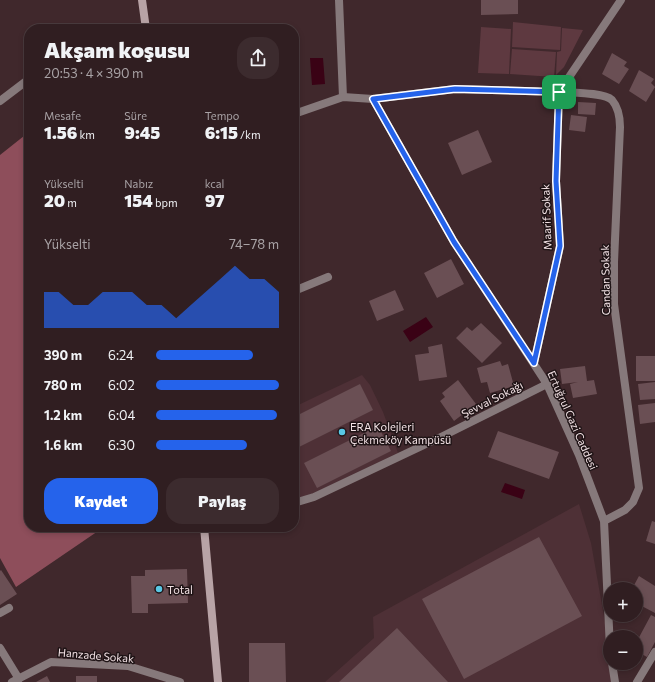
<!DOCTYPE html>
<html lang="tr">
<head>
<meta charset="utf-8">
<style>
	body { margin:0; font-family:Commissioner,sans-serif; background:#3c2b2e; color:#f1f3f6; height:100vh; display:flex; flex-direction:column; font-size:15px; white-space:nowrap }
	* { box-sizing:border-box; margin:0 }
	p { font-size:13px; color:#a8a2a5 }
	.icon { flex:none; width:22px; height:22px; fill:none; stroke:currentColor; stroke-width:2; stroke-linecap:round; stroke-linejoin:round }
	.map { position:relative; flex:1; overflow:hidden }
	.panel { position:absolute; left:24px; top:24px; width:275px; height:508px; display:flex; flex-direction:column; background:#301e21; border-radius:16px; box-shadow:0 2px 6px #0003,0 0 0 1px #4b3c3f }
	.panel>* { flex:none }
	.controls { position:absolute; left:603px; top:582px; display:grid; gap:8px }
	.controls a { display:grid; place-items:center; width:40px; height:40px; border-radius:50%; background:#301e21; box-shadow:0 2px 6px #0003,0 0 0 1px #4b3c3f; font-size:20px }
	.pin { position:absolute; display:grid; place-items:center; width:34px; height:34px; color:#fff; margin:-17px; border-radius:8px; box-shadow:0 2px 6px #0006 }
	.round { display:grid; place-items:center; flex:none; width:42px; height:42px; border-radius:16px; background:#3c2b2e }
	.head { display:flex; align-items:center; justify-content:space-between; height:68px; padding:0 20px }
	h1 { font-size:22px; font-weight:800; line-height:30px }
	.figures { display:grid; grid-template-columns:repeat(3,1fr); gap:6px; height:68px; padding:4px 20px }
	.figures div { display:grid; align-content:center }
	.figures b { font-size:17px; font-weight:800 }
	.figures small { font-size:11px; font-weight:400 }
	.figures p { font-size:11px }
	.chart { height:112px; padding:8px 20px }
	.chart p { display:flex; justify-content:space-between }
	.chart svg { width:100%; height:72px; margin-top:4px; fill:#2563eb; opacity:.7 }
	.primary-button { display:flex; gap:8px; margin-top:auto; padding:8px 20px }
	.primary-button a { flex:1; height:46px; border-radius:16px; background:#2563eb; color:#fff; font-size:16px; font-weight:800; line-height:46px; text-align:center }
	.primary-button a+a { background:#3c2b2e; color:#f1f3f6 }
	ul { padding:0 20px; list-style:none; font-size:13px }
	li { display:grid; grid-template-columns:64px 48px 1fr; align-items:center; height:30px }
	li i { height:10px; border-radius:5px; background:#2563eb }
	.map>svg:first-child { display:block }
	.built { fill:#4e3036 }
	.green { fill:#5e3940 }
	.forest { fill:#8e4e5b }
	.water { fill:#3a0215 }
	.building { fill:#6a4f54 }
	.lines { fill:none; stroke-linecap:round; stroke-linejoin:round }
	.minor { stroke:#86797b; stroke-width:8 }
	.tertiary { stroke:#86797b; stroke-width:8 }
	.secondary { stroke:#b8a3a6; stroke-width:8 }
	.route-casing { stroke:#fff; stroke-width:8 }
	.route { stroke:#2563eb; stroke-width:5 }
	.poi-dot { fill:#59c8e5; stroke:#1f1416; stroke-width:1.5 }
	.labels { text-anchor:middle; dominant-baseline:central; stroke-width:3; stroke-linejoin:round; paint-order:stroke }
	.street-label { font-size:11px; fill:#f4e3e6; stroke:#1f1416 }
	.poi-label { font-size:11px; fill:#f4e3e6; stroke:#1f1416; text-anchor:start }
</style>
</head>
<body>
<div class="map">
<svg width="655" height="682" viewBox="0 0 655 682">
	<rect width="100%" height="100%" fill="#40282c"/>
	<!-- built -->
	<path class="built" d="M362,375L370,385L383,412L398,453L312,494L298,498L294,485L296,477L294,470V407Z
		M579,504L591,543L609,645L610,663L615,682H325L374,638L373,617Z"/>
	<!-- green -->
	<path class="green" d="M513,22L561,27L560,50L512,47Z
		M481,27L511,29L509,74L478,73Z
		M562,28L583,30L564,67L556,75L557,52L561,51Z
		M512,49L556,52L554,77L510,74Z"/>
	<!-- forest -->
	<path class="forest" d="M29,132V527H104L16,587L0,558V155Z"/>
	<!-- water -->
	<path class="water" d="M310,58H323L325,84L312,85Z
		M426,317L433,327L410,342L403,331Z
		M505,483L525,490L522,499L501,492Z"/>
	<!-- building -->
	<path class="building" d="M481,0H518V14L481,15Z
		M612,53L627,62L624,66L629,69L619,84L602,74Z
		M639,70L654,79L651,83L655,87L646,102L629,91Z
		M578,102L596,103L595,115L578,114Z
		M571,115L587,117L585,132L569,130Z
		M478,130L492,162L462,175L448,143Z
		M451,259L464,284L437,298L424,273Z
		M395,290L404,310L377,321L369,301Z
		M481,323L502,343L482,363L456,338L467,327L472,331Z
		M442,344L447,377L419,381L415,355L429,353L428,347Z
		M636,356H655V381H636Z
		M500,361L502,366L508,364L514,386L490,393L487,382L481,383L477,368Z
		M585,366L587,381L594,380L597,394L573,398L570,384L578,382L562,384L560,369Z
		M458,380L476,404L454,421L440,401L445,397L442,393Z
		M655,382V399L640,400L638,384Z
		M360,384L373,410L299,447L294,438V417Z
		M655,403V422L640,424L638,405Z
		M378,426L391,451L317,488L304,463Z
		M498,431L559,452L549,479L488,457Z
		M652,521L655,522V544L646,541Z
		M539,537L582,616L464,679L422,599Z
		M187,569L188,603L148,604V613H132L131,576H145V570Z
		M1,570L17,594L0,605V571Z
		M639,576L655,586V613L636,603V589H632Z
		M651,615L655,617V642L647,657L636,651V643Z
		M397,628L448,682H339Z
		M249,643H285L286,682H249Z
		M47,676L50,682H36Z
		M76,676H97V682H76Z"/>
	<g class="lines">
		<!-- minor -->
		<path class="minor" d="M339,0L343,97
			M373,99L454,242L547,384L579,455L604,521L610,649
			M0,101L29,79
			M294,291L328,277
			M534,363L560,246L556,181L559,92C571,93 603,92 612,100C618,107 620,118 620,127L614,262V304L639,488L633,502L625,510L604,521
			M294,503L314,497L443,436L547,384
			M0,613L9,608
			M0,648L19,679
			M612,663L615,682
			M12,682L51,662L128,666L180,682
			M637,682L655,652"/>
		<!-- tertiary -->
		<path class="tertiary" d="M294,114L343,97L373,99L455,89L559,92L621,0"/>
		<!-- secondary -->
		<path class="secondary" d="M142,0L146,29
			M204,527L218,682"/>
	</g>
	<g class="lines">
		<!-- route casing -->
		<g class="route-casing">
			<path id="route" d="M455,89L559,92L556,181L560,246L534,363L454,242L373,99Z"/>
		</g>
		<!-- route -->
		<use href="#route" class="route"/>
	</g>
	<!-- markers -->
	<g class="poi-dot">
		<circle cx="342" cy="432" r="4"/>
		<circle cx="159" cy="589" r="4"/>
	</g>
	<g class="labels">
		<!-- street labels -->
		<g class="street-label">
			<text transform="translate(546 217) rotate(-92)">Maarif Sokak</text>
			<text transform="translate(605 280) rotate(-91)">Candan Sokak</text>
			<text transform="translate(492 399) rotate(-27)">Şevval Sokağı</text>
			<text transform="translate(573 420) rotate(66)">Ertuğrul Gazi Caddesi</text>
			<text transform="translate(96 655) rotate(5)">Hanzade Sokak</text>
		</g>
		<!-- poi labels -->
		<g class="poi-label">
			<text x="350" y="426">ERA Kolejleri<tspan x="350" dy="13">Çekmeköy Kampüsü</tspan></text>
			<text x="167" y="589">Total</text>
		</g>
	</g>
</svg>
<div class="controls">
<a>+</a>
<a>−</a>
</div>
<div class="pin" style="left:559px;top:92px;background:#1e9e55"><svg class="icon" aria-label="arrive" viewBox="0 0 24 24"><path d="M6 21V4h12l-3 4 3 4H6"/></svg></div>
<section class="panel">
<div class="head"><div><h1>Akşam koşusu</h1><p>20:53 · 4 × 390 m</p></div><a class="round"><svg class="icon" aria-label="share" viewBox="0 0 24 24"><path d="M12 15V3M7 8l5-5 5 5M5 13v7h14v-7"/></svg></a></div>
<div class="figures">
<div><p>Mesafe</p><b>1.56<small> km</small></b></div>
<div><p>Süre</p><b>9:45</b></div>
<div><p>Tempo</p><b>6:15<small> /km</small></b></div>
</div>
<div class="figures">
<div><p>Yükselti</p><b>20<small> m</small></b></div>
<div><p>Nabız</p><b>154<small> bpm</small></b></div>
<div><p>kcal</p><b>97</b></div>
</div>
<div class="chart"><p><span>Yükselti</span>74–78 m</p>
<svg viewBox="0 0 160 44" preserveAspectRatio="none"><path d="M0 44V22L10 22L20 30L30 30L40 22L50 22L60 22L70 30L80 30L90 38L100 30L110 22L120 14L130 6L140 14L150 14L160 22V44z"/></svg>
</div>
<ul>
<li><b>390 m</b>6:24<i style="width:79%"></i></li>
<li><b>780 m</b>6:02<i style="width:100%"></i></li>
<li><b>1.2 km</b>6:04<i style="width:98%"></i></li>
<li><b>1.6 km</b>6:30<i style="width:74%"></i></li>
</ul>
<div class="primary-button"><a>Kaydet</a><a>Paylaş</a></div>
</section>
</div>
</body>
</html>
